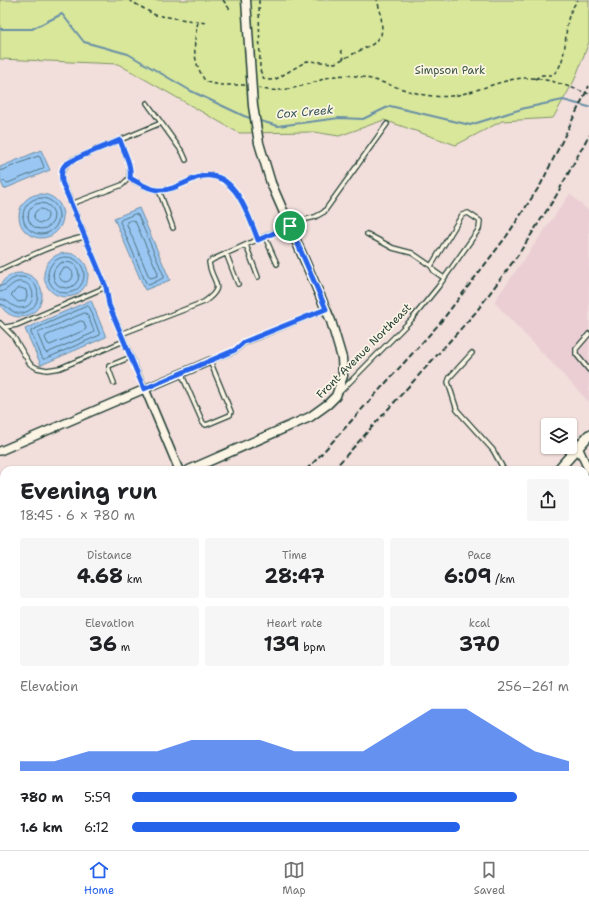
<!DOCTYPE html>
<html lang="en">
<head>
<meta charset="utf-8">
<style>
	body { margin:0; font-family:"Shantell Sans",sans-serif; background:#f6f6f6; color:#202124; height:100vh; display:flex; flex-direction:column; font-size:15px; white-space:nowrap }
	* { box-sizing:border-box; margin:0 }
	p { font-size:13px; color:#757577 }
	.icon { flex:none; width:22px; height:22px; fill:none; stroke:currentColor; stroke-width:2; stroke-linecap:round; stroke-linejoin:round }
	.map { position:relative; flex:1; overflow:hidden }
	.side { position:absolute; left:0px; top:466px; width:589px; height:384px; display:flex; flex-direction:column; background:#fff; border-radius:12px 12px 0 0; box-shadow:0 1px 3px #0004 }
	.side>* { flex:none }
	.controls { position:absolute; left:541px; top:418px; display:grid; gap:8px }
	.controls a { display:grid; place-items:center; width:36px; height:36px; border-radius:4px; background:#fff; box-shadow:0 1px 3px #0004; font-size:20px }
	.pin { position:absolute; display:grid; place-items:center; width:34px; height:34px; color:#fff; margin:-17px; border:2px solid #fff; border-radius:50%; box-shadow:0 1px 4px #0007 }
	.round { display:grid; place-items:center; flex:none; width:42px; height:42px; border-radius:4px; background:#f6f6f6 }
	.summary { display:flex; align-items:center; justify-content:space-between; height:68px; padding:0 20px }
	h1 { font-size:22px; font-weight:700; line-height:30px }
	.metrics { display:grid; grid-template-columns:repeat(3,1fr); gap:6px; height:68px; padding:4px 20px }
	.metrics div { display:grid; align-content:center; border-radius:4px; background:#f6f6f6; text-align:center }
	.metrics b { font-size:20px; font-weight:700 }
	.metrics small { font-size:11px; font-weight:400 }
	.metrics p { font-size:11px }
	.chart { height:112px; padding:8px 20px }
	.chart p { display:flex; justify-content:space-between }
	.chart svg { width:100%; height:72px; margin-top:4px; fill:#2563eb; opacity:.7 }
	ul { padding:0 20px; list-style:none; font-size:13px }
	li { display:grid; grid-template-columns:64px 48px 1fr; align-items:center; height:30px }
	li i { height:10px; border-radius:5px; background:#2563eb }
	.dock { display:flex; justify-content:space-around; align-items:center; height:56px; border-top:1px solid #e0e0e0; background:#fff; font-size:11px; color:#757577 }
	.dock a { display:grid; justify-items:center; gap:2px }
	.dock .selected { color:#2563eb }
	.map>svg:first-child { display:block }
	.built { fill:#eaced4 }
	.green { fill:#d9e79a; stroke:#7c9267 }
	.water { fill:#99c6f3; stroke:#688fa7 }
	.lines { fill:none; stroke-linecap:round; stroke-linejoin:round }
	.shore { stroke:#507480; stroke-width:1 }
	.stream { stroke:#688fa7; stroke-width:2 }
	.service-casing { stroke:#1f3d34; stroke-width:6 }
	.minor-casing { stroke:#1f3d34; stroke-width:10 }
	.tertiary-casing { stroke:#1f3d34; stroke-width:11 }
	.secondary-casing { stroke:#1f3d34; stroke-width:12 }
	.trunk-casing { stroke:#1f3d34; stroke-width:14 }
	.path { stroke:#1f3d34; stroke-width:1.5; stroke-dasharray:4 3; stroke-linecap:butt }
	.service { stroke:#fcf5e5; stroke-width:3.5 }
	.minor { stroke:#fcf5e5; stroke-width:7 }
	.tertiary { stroke:#fcf5e5; stroke-width:8 }
	.secondary { stroke:#fcf5e5; stroke-width:9 }
	.trunk { stroke:#fcf5e5; stroke-width:11 }
	.rail { stroke:#1f3d34; stroke-width:2; stroke-dasharray:6 3; stroke-linecap:butt }
	.route-casing { stroke:#fff; stroke-width:8 }
	.route { stroke:#2563eb; stroke-width:5 }
	.labels { text-anchor:middle; dominant-baseline:central; stroke-width:3.5; stroke-linejoin:round; paint-order:stroke }
	.park-label { font-size:11px; fill:#3b5643; stroke:#fcf5e5 }
	.street-label { font-size:11px; fill:#1f3d34; stroke:#fcf5e5 }
	.water-label { font-size:12px; font-style:italic; fill:#37585a; stroke:#fcf5e5 }
</style>
</head>
<body>
<div class="map">
<svg width="589" height="850" viewBox="0 0 589 850">
	<rect width="100%" height="100%" fill="#f2dedb"/>
	<filter id="ink" filterUnits="userSpaceOnUse"><feTurbulence type="fractalNoise" baseFrequency=".025" numOctaves="2"/><feDisplacementMap in="SourceGraphic" scale="8" xChannelSelector="R" yChannelSelector="G"/><feConvolveMatrix kernelMatrix="1 2 1 2 8 2 1 2 1" color-interpolation-filters="sRGB"/></filter>
	<g filter="url(#ink)">
		<!-- built -->
		<path class="built" d="M570,194L589,211V402L494,302Z"/>
		<!-- green -->
		<path class="green" d="M0,0H589V42L574,81L553,118L502,121L456,145L384,120L339,136L314,132L239,133L118,64L0,59Z"/>
		<!-- water -->
		<path class="water" d="M41,150L50,170L4,189L0,180V167Z
			M19 216a22 22 0 1 1 44 0a22 22 0 1 1-44 0Z
			M139,208L170,280L145,290L114,218Z
			M44 275a22 22 0 1 1 44 0a22 22 0 1 1-44 0Z
			M-2 295a22 22 0 1 1 44 0a22 22 0 1 1-44 0Z
			M91,300L106,337L41,365L25,329Z"/>
		<g class="lines">
			<!-- shore -->
			<path class="shore" d="M0,171L38,156L40,157L44,167L42,169L8,183L0,180
				M23 216a18 18 0 1 1 36 0a18 18 0 1 1-36 0Z
				M28 216a13 13 0 1 1 26 0a13 13 0 1 1-26 0Z
				M34 216a7 7 0 1 1 14 0a7 7 0 1 1-14 0Z
				M135,214L138,215L164,276L163,278L149,285L146,283L120,222L121,220Z
				M133,220L135,221L158,273L157,276L151,278L149,277L127,225V222Z
				M48 275a18 18 0 1 1 36 0a18 18 0 1 1-36 0Z
				M53 275a13 13 0 1 1 26 0a13 13 0 1 1-26 0Z
				M59 275a7 7 0 1 1 14 0a7 7 0 1 1-14 0Z
				M0,286C8,286 10,276 22,277C43,279 43,310 22,313C11,315 9,305 0,304
				M21,288L26,290L27,296L25,301L18,302L11,295L17,289Z
				M0,292C9,291 12,280 22,282C36,284 37,306 22,308C12,309 9,299 0,299
				M88,306L90,308L100,335L45,359H43L31,333V331Z
				M85,313L87,314L94,331L93,333L47,353L45,352L38,335V333Z
				M81,321L84,322L86,328L85,330L50,345L48,344L45,338L46,336Z"/>
			<!-- stream -->
			<path class="stream" d="M0,29H32L62,14L84,42L128,54L191,91L244,116L253,119
				M257,120L278,126L339,118L363,119L390,106L470,125L525,108L563,100L589,107"/>
			<!-- service casing -->
			<g class="service-casing">
				<path id="service" d="M147,103L183,153L186,160
					M129,178C138,183 147,189 158,190C171,191 184,183 196,178C233,164 248,214 258,240
					M159,190L173,228
					M71,204L122,185L129,178C132,165 124,152 120,140
					M367,234L393,248L412,253L431,266L434,271L444,278
					M265,237L277,264
					M246,245L258,277
					M226,253L238,284
					M0,270C28,257 55,243 84,237
					M0,323L13,336L30,364L37,368L47,370L60,368L124,341
					M6,327L17,325L106,287
					M121,334L204,302C228,285 211,283 209,262L214,259L299,221L315,217L324,212L387,124
					M589,334L576,349V354L589,370
					M472,353L450,377L448,382L457,410L493,450L504,470
					M181,373L203,423L206,425L230,415L231,412L210,361L235,351L244,343L326,309
					M114,383L109,370V366L131,357
					M145,389L109,305L106,287L62,181C61,171 63,167 72,160L161,123
					M340,392L412,319L438,287L479,229L480,221L468,213L462,215L431,266
					M585,502L589,500
					M0,632L4,630
					M585,763L589,771
					M578,846L581,849
					M532,847L540,850"/>
			</g>
			<!-- minor casing -->
			<g class="minor-casing">
				<path id="minor" d="M145,389L179,470
					M578,447L589,471
					M0,451L210,361
					M0,550L4,549
					M0,558L4,568
					M0,672L4,670
					M0,751L4,749
					M142,846L144,850
					M240,846L242,850
					M336,846L337,850
					M425,846L427,850
					M517,846L519,850
					M388,850L397,846"/>
			</g>
			<!-- tertiary casing -->
			<g class="tertiary-casing">
				<path id="tertiary" d="M189,470L310,417L328,404L336,396L343,376L342,358L331,321L271,183L259,143L253,106L246,0
					M585,793L589,802"/>
			</g>
			<!-- secondary casing -->
			<g class="secondary-casing">
				<path id="secondary" d="M558,470L589,435
					M59,850L65,846"/>
			</g>
			<!-- trunk casing -->
			<g class="trunk-casing">
				<path id="trunk" d="M585,844L589,840"/>
			</g>
			<!-- path -->
			<path class="path" d="M129,0L155,15L206,23
				M223,0L231,11
				M259,0L260,70L264,79L270,80L276,79L307,61L335,63L373,44L381,35L382,29L381,14L377,0
				M198,22C193,44 192,62 206,82L221,85H245
				M341,50L344,59
				M535,79L542,75H552C568,65 564,32 569,16C571,10 574,5 578,0
				M258,88C277,94 299,87 318,81C323,79 329,77 335,76C369,71 400,93 433,96C465,100 493,80 524,78C547,77 569,87 589,94"/>
			<!-- service -->
			<use href="#service" class="service"/>
			<!-- minor -->
			<use href="#minor" class="minor"/>
			<!-- tertiary -->
			<use href="#tertiary" class="tertiary"/>
			<!-- secondary -->
			<use href="#secondary" class="secondary"/>
			<!-- trunk -->
			<use href="#trunk" class="trunk"/>
			<!-- rail -->
			<path class="rail" d="M306,470L315,461L440,323L506,237L541,184L589,86
				M333,470L476,312L518,255L556,196L589,135
				M0,653L4,651
				M0,838L4,834"/>
		</g>
	</g>
	<g class="lines" filter="url(#ink)">
		<!-- route casing -->
		<g class="route-casing">
			<path id="route" d="M120,140C124,152 132,165 130,178C139,183 147,189 158,190C171,191 184,183 196,178C233,164 248,214 258,240L290,226L326,309L244,342L235,350L144,389L109,305L106,287L62,182C62,176 60,171 64,166C70,159 110,145 120,140Z"/>
		</g>
		<!-- route -->
		<use href="#route" class="route"/>
	</g>
	<g class="labels">
		<!-- park labels -->
		<g class="park-label">
			<text x="450" y="70">Simpson Park</text>
		</g>
		<!-- street labels -->
		<g class="street-label">
			<text transform="translate(364 351) rotate(-45)">Front Avenue Northeast</text>
		</g>
		<!-- water labels -->
		<g class="water-label">
			<text transform="translate(305 112) rotate(-5)">Cox Creek</text>
		</g>
	</g>
</svg>
<div class="controls">
<a><svg class="icon" aria-label="layers" viewBox="0 0 24 24"><path d="M12 4l9 5-9 5-9-5zM3 14l9 5 9-5"/></svg></a>
</div>
<div class="pin" style="left:290px;top:226px;background:#1e9e55"><svg class="icon" aria-label="arrive" viewBox="0 0 24 24"><path d="M6 21V4h12l-3 4 3 4H6"/></svg></div>
<section class="side">
<div class="summary"><div><h1>Evening run</h1><p>18:45 · 6 × 780 m</p></div><a class="round"><svg class="icon" aria-label="share" viewBox="0 0 24 24"><path d="M12 15V3M7 8l5-5 5 5M5 13v7h14v-7"/></svg></a></div>
<div class="metrics">
<div><p>Distance</p><b>4.68<small> km</small></b></div>
<div><p>Time</p><b>28:47</b></div>
<div><p>Pace</p><b>6:09<small> /km</small></b></div>
</div>
<div class="metrics">
<div><p>Elevation</p><b>36<small> m</small></b></div>
<div><p>Heart rate</p><b>139<small> bpm</small></b></div>
<div><p>kcal</p><b>370</b></div>
</div>
<div class="chart"><p><span>Elevation</span>256–261 m</p>
<svg viewBox="0 0 160 44" preserveAspectRatio="none"><path d="M0 44V38L10 38L20 32L30 32L40 32L50 25L60 25L70 25L80 32L90 32L100 32L110 19L120 6L130 6L140 19L150 32L160 38V44z"/></svg>
</div>
<ul>
<li><b>780 m</b>5:59<i style="width:88%"></i></li>
<li><b>1.6 km</b>6:12<i style="width:75%"></i></li>
</ul>
</section>
</div>
<nav class="dock">
<a class="selected"><svg class="icon" aria-label="home" viewBox="0 0 24 24"><path d="M3 11l9-7 9 7M6 9v11h12V9"/></svg>Home</a>
<a><svg class="icon" aria-label="map" viewBox="0 0 24 24"><path d="M3 6l6-2 6 2 6-2v14l-6 2-6-2-6 2zM9 4v14M15 6v14"/></svg>Map</a>
<a><svg class="icon" aria-label="saved" viewBox="0 0 24 24"><path d="M7 4h10v16l-5-4-5 4z"/></svg>Saved</a>
</nav>
</body>
</html>
